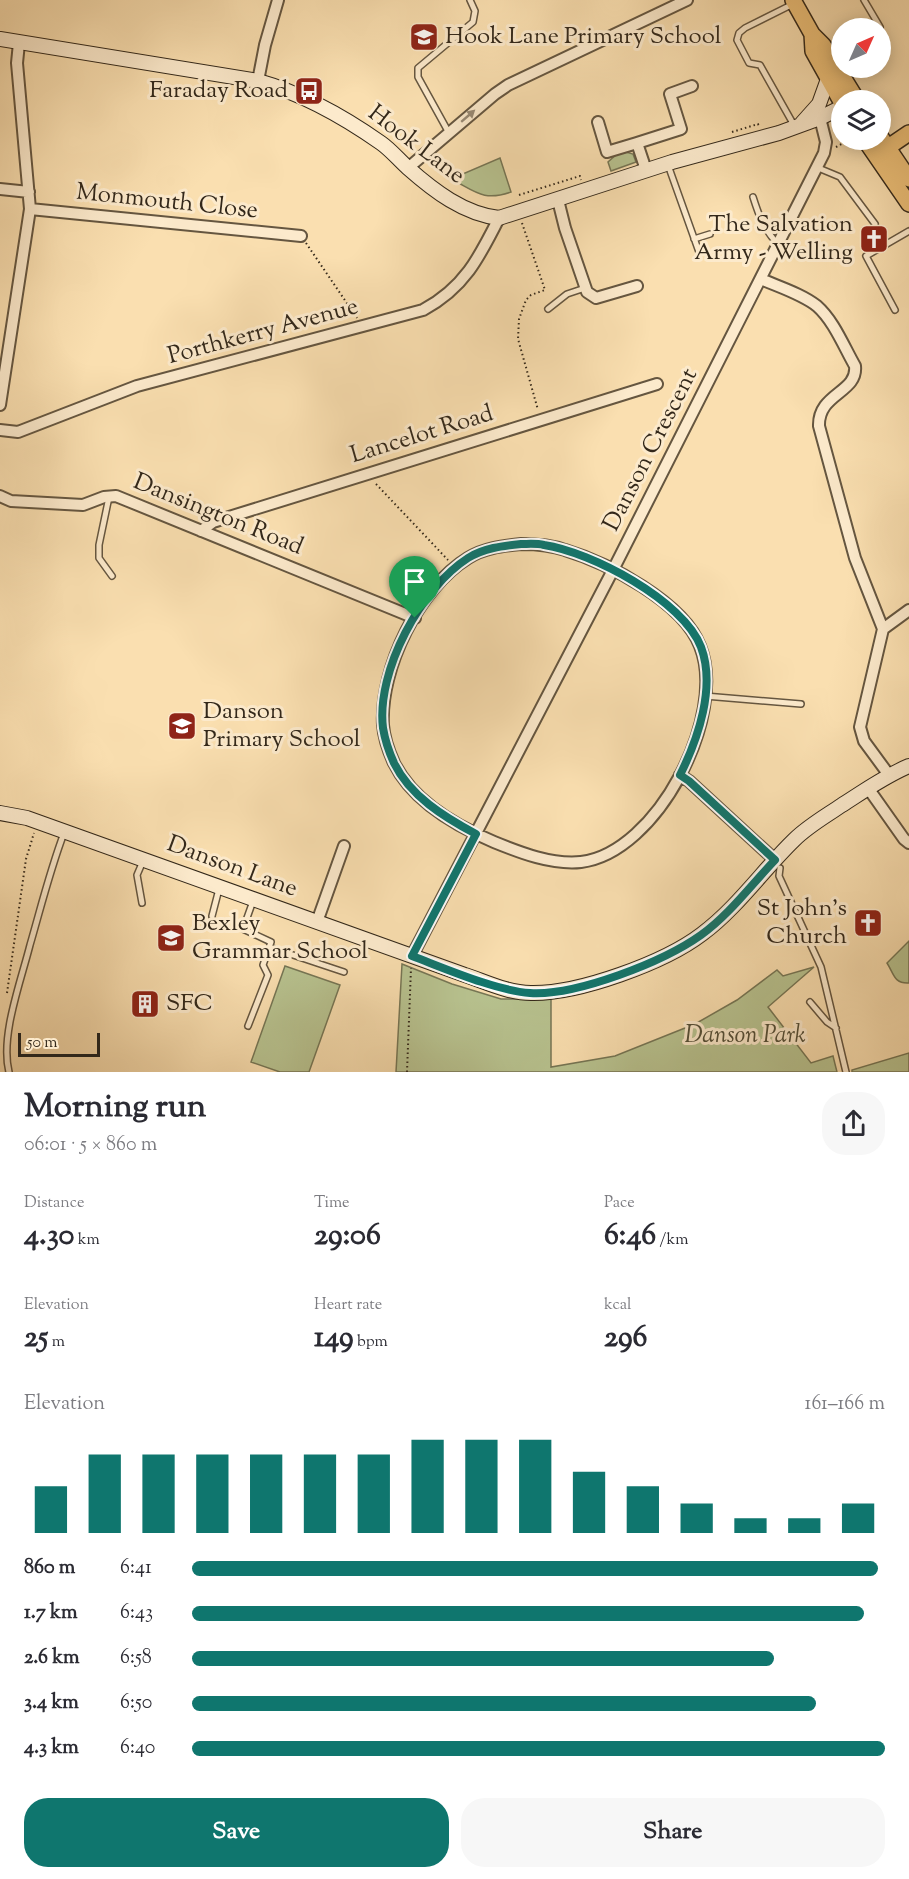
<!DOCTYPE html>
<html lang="en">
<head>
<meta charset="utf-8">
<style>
	body { margin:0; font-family:"Sorts Mill Goudy",serif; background:#f7f7f7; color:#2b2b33; height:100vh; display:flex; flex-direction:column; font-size:22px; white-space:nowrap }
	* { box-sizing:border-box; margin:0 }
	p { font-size:20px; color:#7c7c81 }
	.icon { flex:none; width:33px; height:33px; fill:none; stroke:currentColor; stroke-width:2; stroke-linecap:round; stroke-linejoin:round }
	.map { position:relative; height:1072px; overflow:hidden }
	.details { display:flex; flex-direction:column; background:#fff; flex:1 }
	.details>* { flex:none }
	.needle { width:39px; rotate:45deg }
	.fabs { position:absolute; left:831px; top:18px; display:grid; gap:12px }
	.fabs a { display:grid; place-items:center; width:60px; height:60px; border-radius:50%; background:#fff; box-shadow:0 3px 15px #0003; font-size:30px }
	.scale { position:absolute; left:18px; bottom:15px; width:82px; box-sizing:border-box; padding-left:6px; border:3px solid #33281a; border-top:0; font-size:16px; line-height:21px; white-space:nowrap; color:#33281a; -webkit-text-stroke:4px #fceacc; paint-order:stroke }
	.pin { position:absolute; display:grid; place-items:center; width:51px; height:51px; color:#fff; margin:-62px -26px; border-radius:50% 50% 50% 0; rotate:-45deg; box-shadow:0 0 6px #0007 }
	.pin .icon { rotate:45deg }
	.round { display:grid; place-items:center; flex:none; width:63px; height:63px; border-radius:24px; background:#f7f7f7 }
	.overview { display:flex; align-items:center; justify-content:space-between; height:102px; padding:0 24px }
	h1 { font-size:33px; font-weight:700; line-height:45px }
	.metrics { display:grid; grid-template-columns:repeat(3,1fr); gap:9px; height:102px; padding:6px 24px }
	.metrics div { display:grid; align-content:center }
	.metrics b { font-size:30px; font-weight:700 }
	.metrics small { font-size:16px; font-weight:400 }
	.metrics p { font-size:16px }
	.chart { height:168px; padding:12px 24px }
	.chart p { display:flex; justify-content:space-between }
	.chart svg { width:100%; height:108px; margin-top:6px; stroke:#0f766e; stroke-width:6 }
	.action { display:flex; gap:12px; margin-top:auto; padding:12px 24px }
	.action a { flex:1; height:69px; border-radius:24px; background:#0f766e; color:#fff; font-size:24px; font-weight:700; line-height:69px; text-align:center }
	.action a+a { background:#f7f7f7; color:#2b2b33 }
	ul { padding:0 24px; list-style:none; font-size:20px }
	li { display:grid; grid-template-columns:96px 72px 1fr; align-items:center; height:45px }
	li i { height:15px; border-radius:8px; background:#0f766e }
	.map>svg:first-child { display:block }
	.green { fill:#b8c390; stroke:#767655; stroke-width:1.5 }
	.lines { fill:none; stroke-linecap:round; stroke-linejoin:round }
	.lane-casing { stroke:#655640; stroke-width:8 }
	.street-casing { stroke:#655640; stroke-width:14 }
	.secondary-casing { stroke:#33281a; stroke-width:16 }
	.primary-casing { stroke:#33281a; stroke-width:18 }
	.path { stroke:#33281a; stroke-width:2; stroke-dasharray:1.5 3; stroke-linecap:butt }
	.lane { stroke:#fceacc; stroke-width:5 }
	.street { stroke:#fceacc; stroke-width:10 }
	.secondary { stroke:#fceacc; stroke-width:14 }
	.primary { stroke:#edc078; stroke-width:15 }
	.oneway { fill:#988973 }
	.route-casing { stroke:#fff; stroke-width:12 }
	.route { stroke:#0f766e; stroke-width:8 }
	.labels { text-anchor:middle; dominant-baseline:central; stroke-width:6; stroke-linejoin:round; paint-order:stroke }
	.poi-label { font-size:24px; fill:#33281a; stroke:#fceacc; text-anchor:start }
	.street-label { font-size:24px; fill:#33281a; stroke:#fceacc }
	.park-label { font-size:24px; font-style:italic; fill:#544f38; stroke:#fceacc }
</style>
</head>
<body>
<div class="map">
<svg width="909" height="1072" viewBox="0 0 909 1072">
	<rect width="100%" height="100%" fill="#fadfb0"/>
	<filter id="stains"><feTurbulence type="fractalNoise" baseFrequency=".00333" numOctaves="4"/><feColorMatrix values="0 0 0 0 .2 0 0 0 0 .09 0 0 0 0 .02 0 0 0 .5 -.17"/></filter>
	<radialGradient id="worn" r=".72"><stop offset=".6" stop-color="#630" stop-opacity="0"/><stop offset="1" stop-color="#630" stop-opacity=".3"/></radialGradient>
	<!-- green -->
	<path class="green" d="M626,152L633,154L636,162L611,171L608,162L617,154Z
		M500,158L511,192C483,202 475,191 451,179Z
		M909,941V983C894,984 894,974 887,963Z
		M402,964L452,984L501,999H551V1067L615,1056L695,1024L737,1000L777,970L783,976L814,967L768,1007L811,1063L833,1056L837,1072H396Z
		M285,966L340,985L309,1072H280L251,1062Z
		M909,1053V1072H852V1070Z"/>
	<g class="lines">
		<!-- lane casing -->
		<g class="lane-casing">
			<path id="lane" d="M864,0L880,27
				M793,4L745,28L739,33L737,40L749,63L760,65L795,127
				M449,133L418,77V68L473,22L475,11L470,0
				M668,165L699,252
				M816,167L840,177L875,224
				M753,197C759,216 764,230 778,244
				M694,239L710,234
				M548,309L567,294L585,288
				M895,310L866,256L909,231
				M109,497L99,545V558L112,576
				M705,696L801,704
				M780,868L779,876L821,967L846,1072
				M142,903L137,875L143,861
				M212,916L219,889
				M269,947L344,972
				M810,1002L827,1022L836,1028
				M248,1026L268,975L263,965L271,942L243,929L253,901
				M9,1072C0,1036 21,981 30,945C41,907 50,870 64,833"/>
		</g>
		<!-- street casing -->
		<g class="street-casing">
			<path id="street" d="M258,81L265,45L278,0
				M598,122L607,152L637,143
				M408,168L495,94L508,85L687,0
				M646,170L637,143L681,129L670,94L692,86
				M0,189L29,192
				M558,200L565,228L587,292L596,298L637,286
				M30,209L301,236
				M761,279C779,287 802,294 817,306C834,321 844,347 855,366C858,393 818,393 819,426L855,558L883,629L860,727L864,741L889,775
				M0,405L30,209L17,63L19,43
				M0,430L18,432L137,386L423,310C464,288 479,258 499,218
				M0,496L11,501L83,505L104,497L116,496L415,618
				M201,531L213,522L657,384
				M521,544C536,544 551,545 565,550C608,563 683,602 700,646C728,715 657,853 581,862C552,865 521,853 494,842C456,826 413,802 394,763C389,752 384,738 383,725C380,668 419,588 468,558C484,548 502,546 521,544Z
				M883,629L909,610
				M680,775L689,781L775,860
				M868,788L904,839L909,843
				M317,922L344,846
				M412,956L613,570L824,153L826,142L820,118"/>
		</g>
		<!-- secondary casing -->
		<g class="secondary-casing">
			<path id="secondary" d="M0,39L258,81C301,93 344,117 381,143C391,150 399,160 408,168C434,191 464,214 499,218L672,162L779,133L820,118L842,107
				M802,123L819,104L828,79
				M0,813L27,818L465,975C486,982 508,993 531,993C578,994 664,963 702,934C737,908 763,870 794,840C808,826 826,816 842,805C864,791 885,776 909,766"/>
		</g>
		<!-- primary casing -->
		<g class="primary-casing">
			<path id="primary" d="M793,0L812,34L823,45L857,100
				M812,34L813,51L842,103
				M880,136L909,179
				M865,140L909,204
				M881,152L909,133"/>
		</g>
		<!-- path -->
		<path class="path" d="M732,132L758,124L759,128
			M836,147L849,140
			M519,195L580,176L581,180
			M522,223L545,290L531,295L526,300L519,319L518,339L538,410
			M306,243L357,318
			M376,484L448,560
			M7,993L26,859L34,833
			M407,1072L411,968"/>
		<!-- lane -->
		<use href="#lane" class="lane"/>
		<!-- street -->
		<use href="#street" class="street"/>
		<!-- secondary -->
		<use href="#secondary" class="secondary"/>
		<!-- primary -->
		<use href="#primary" class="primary"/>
	</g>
	<!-- one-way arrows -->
	<defs><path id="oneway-solid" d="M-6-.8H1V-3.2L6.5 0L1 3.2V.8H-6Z" transform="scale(1.5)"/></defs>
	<use class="oneway" href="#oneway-solid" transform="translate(468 116) rotate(-41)"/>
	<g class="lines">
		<!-- route casing -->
		<g class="route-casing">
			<path id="route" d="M521,544C528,544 536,543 544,545C591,552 683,600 701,647C716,687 698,739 680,775L689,781L775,860C751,885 729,915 701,935C663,962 576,996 530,993C497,991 444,968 412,956L476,834C444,817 410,796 394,763C389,752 385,740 383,728C376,671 421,588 468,558C484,548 502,546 521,544Z"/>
		</g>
		<!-- route -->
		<use href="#route" class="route"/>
	</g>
	<!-- icons -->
	<defs>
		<g id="school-square" transform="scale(1.5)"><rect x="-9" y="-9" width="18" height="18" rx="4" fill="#8f2418" stroke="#fceacc"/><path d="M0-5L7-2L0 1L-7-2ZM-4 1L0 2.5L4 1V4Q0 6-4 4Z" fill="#fff"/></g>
		<g id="bus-square" transform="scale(1.5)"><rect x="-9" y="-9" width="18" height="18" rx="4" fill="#8f2418" stroke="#fceacc"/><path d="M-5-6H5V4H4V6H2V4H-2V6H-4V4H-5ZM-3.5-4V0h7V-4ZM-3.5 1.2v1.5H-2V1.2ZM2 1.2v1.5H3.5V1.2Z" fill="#fff"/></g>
		<g id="church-square" transform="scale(1.5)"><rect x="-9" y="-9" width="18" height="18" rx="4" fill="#8f2418" stroke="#fceacc"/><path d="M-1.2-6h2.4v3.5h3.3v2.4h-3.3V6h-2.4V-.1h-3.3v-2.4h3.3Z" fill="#fff"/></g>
		<g id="building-square" transform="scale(1.5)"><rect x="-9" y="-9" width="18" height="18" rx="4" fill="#8f2418" stroke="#fceacc"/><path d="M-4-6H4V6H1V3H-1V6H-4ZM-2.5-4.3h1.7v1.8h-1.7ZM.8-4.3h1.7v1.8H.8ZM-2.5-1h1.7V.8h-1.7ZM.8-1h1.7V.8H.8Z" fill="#fff"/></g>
	</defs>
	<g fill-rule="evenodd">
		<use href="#school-square" x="424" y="37"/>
		<use href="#bus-square" x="309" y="91"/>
		<use href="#church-square" x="874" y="239"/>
		<use href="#school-square" x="182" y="726"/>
		<use href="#church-square" x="868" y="923"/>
		<use href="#school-square" x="171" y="938"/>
		<use href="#building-square" x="145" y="1004"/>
	</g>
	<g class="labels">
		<!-- poi labels -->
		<g class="poi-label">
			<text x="445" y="37">Hook Lane Primary School</text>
			<text x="288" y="91" text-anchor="end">Faraday Road</text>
			<text x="853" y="225" text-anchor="end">The Salvation<tspan x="853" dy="28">Army - Welling</tspan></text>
			<text x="203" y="712">Danson<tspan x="203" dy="28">Primary School</tspan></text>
			<text x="847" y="909" text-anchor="end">St John's<tspan x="847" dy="28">Church</tspan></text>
			<text x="192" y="924">Bexley<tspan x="192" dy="28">Grammar School</tspan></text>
			<text x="166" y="1004">SFC</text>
		</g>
		<!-- street labels -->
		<g class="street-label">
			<text transform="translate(416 145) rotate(37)">Hook Lane</text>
			<text transform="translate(167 202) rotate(6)">Monmouth Close</text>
			<text transform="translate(263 332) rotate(-15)">Porthkerry Avenue</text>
			<text transform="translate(422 435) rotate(-17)">Lancelot Road</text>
			<text transform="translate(651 450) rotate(-63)">Danson Crescent</text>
			<text transform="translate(218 515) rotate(22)">Dansington Road</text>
			<text transform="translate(232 867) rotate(20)">Danson Lane</text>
		</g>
		<!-- park labels -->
		<g class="park-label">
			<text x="745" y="1036">Danson Park</text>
		</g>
	</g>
	<rect width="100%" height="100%" filter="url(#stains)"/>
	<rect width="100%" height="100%" fill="url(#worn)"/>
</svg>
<div class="fabs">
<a><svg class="needle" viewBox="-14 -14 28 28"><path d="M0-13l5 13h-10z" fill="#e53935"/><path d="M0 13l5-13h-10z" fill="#7c7c81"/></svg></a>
<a><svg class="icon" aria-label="layers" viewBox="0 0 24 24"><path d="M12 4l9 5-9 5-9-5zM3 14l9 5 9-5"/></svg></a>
</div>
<div class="scale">50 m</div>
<div class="pin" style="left:415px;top:618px;background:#1e9e55"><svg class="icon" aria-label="arrive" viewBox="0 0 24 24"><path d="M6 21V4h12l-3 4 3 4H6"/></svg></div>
</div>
<section class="details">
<div class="overview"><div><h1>Morning run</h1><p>06:01 · 5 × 860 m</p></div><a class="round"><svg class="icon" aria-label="share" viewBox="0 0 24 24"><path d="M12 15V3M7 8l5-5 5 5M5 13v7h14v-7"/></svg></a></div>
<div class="metrics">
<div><p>Distance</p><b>4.30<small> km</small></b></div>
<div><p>Time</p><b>29:06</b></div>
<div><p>Pace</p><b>6:46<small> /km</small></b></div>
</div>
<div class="metrics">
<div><p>Elevation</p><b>25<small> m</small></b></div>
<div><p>Heart rate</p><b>149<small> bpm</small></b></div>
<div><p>kcal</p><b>296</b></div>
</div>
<div class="chart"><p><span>Elevation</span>161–166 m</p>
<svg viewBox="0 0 160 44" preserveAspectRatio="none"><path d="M5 44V25M15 44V12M25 44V12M35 44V12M45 44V12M55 44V12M65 44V12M75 44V6M85 44V6M95 44V6M105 44V19M115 44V25M125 44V32M135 44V38M145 44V38M155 44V32"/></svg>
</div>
<ul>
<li><b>860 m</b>6:41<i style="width:99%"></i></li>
<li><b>1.7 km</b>6:43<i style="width:97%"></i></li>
<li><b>2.6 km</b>6:58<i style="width:84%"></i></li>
<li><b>3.4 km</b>6:50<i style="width:90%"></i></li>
<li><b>4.3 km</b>6:40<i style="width:100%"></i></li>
</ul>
<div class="action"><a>Save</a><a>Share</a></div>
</section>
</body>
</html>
